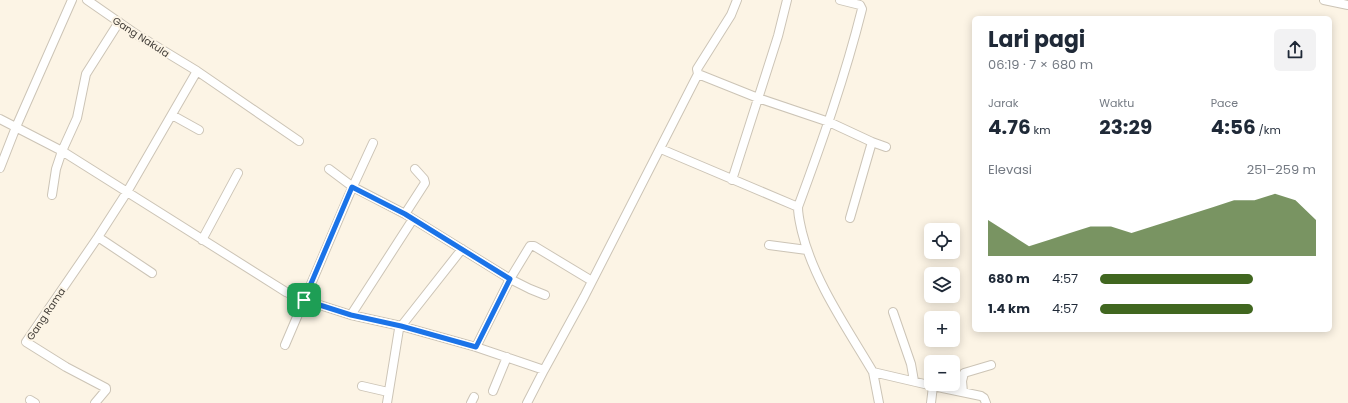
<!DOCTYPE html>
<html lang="id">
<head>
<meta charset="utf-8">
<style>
	body { margin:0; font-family:Poppins,sans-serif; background:#f2f2f3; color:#1f2937; height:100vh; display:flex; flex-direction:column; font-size:15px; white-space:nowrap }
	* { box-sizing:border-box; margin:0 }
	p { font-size:13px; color:#747a83 }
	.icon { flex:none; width:22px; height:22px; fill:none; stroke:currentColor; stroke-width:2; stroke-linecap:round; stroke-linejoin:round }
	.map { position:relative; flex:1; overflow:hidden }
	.drawer { position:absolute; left:972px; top:16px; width:360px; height:316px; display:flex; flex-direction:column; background:#fff; border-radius:6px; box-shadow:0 2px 10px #0003 }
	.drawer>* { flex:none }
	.controls { position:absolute; left:924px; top:223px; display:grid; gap:8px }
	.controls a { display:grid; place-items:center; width:36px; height:36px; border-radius:6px; background:#fff; box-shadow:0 2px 10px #0003; font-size:20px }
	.pin { position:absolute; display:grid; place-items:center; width:34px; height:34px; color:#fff; margin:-17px; border-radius:8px; box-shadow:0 2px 6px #0006 }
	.round { display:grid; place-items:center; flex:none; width:42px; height:42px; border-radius:6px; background:#f2f2f3 }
	.head { display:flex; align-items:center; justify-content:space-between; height:68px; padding:0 16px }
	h1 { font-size:22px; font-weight:700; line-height:30px }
	.stats { display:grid; grid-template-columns:repeat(3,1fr); gap:6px; height:68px; padding:4px 16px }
	.stats div { display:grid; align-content:center }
	.stats b { font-size:20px; font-weight:700 }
	.stats small { font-size:11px; font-weight:400 }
	.stats p { font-size:11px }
	.chart { height:112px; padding:8px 16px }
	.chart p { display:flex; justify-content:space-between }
	.chart svg { width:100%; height:72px; margin-top:4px; fill:#416720; opacity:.7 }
	ul { padding:0 16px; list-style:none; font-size:13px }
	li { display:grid; grid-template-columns:64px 48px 1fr; align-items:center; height:30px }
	li i { height:10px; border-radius:5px; background:#416720 }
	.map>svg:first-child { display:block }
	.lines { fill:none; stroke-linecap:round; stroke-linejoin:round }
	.minor-casing { stroke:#ccc4b6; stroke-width:10 }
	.minor { stroke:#fff; stroke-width:8 }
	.route-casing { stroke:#fff; stroke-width:8 }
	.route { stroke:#1a73e8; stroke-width:5 }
	.labels { text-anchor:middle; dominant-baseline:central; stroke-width:4; stroke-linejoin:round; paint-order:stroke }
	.street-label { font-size:10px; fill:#403c37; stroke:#fcf4e5 }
</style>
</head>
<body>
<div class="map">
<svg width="1348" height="403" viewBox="0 0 1348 403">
	<rect width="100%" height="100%" fill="#fcf4e5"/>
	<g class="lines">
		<!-- minor casing -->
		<g class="minor-casing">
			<path id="minor" d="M87,0L136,34L197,71L299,141
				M840,0L860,5L862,9C845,77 822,142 798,207C798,216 800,223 802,232C814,281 847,328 873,372L933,386L981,396L984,398L986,403
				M1324,0L1348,5
				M698,74L758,98L829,122L872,142L886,147
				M172,115L199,130
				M0,119L62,151L286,292L304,300L351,315L401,326L476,347L544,370
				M661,149L798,207
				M0,168L16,127L72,0
				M329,169L353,187L405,214L510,279L476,347
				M732,180L778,36L787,0
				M52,195L56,169L62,151L77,118L86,74L119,22
				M405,214L425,183L424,179L415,169
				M850,218L872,142
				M98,237L152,273
				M202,240L238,173
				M769,245L807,250
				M545,295L530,289L510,279L530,246H534L592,281
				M893,312L911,364L914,381
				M351,315L413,219
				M285,345L349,195L373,143
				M873,372L879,403
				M362,386L388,392
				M493,391L507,357
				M963,392L962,381L964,373L991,365
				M30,400L35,403
				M95,403L106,390V388L66,367L26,342L98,237L127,192L197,71
				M387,403L399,329L462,249
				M471,403L474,397
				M527,403L544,370L584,297L698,74L697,69L731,15L737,0
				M931,403L933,386"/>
		</g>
		<!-- minor -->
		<use href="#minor" class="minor"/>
	</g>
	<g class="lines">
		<!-- route casing -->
		<g class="route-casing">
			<path id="route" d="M352,187L405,214L510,279L476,347L401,326L351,315L304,300Z"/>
		</g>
		<!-- route -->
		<use href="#route" class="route"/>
	</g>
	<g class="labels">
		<!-- street labels -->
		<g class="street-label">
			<text transform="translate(141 37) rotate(33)">Gang Nakula</text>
			<text transform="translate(46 314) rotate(-56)">Gang Rama</text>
		</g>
	</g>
</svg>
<div class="controls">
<a><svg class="icon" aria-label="locate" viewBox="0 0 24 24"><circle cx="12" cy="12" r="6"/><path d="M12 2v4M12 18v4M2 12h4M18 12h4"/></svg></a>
<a><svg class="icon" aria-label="layers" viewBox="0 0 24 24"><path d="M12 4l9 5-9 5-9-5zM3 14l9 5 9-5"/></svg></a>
<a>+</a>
<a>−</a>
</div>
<div class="pin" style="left:304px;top:300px;background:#1e9e55"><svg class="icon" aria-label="arrive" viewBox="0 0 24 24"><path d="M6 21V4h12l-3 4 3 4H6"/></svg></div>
<section class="drawer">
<div class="head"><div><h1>Lari pagi</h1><p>06:19 · 7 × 680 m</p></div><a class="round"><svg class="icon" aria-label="share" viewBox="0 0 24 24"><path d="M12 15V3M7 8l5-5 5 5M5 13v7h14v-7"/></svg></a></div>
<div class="stats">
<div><p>Jarak</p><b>4.76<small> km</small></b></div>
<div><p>Waktu</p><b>23:29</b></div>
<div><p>Pace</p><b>4:56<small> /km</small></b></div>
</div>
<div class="chart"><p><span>Elevasi</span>251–259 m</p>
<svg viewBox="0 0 160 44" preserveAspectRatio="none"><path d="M0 44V22L10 30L20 38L30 34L40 30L50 26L60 26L70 30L80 26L90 22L100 18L110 14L120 10L130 10L140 6L150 10L160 22V44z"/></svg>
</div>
<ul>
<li><b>680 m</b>4:57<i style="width:71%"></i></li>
<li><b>1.4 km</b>4:57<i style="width:71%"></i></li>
</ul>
</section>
</div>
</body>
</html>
